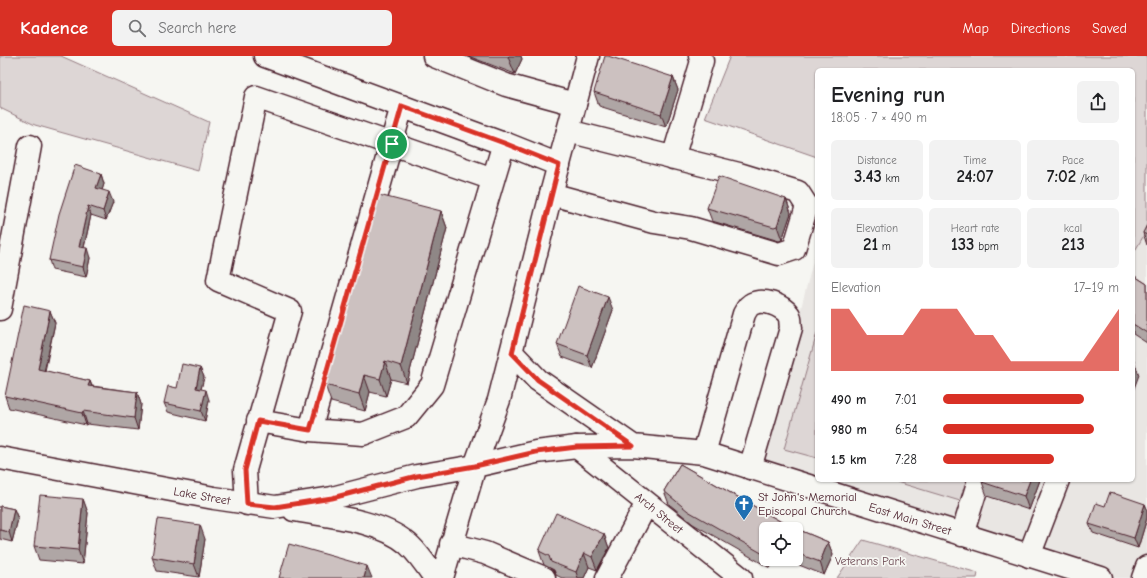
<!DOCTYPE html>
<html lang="en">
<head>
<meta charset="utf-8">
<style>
	body { margin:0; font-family:"Comic Neue",sans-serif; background:#f2f2f2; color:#202124; height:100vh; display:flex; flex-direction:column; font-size:15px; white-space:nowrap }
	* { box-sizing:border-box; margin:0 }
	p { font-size:13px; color:#757577 }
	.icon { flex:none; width:22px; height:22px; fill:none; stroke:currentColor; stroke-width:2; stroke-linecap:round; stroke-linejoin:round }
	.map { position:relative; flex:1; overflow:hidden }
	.drawer { position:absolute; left:815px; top:12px; width:320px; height:414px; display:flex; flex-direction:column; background:#fff; border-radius:6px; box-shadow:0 1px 3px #0004 }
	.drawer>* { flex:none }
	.fabs { position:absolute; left:759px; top:466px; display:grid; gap:8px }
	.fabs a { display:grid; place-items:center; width:44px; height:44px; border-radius:6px; background:#fff; box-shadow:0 1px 3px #0004; font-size:20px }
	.pin { position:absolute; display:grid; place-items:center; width:34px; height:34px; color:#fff; margin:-17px; border:2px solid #fff; border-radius:50%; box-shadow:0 1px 4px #0007 }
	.round { display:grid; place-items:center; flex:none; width:42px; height:42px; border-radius:6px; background:#f2f2f2 }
	.overview { display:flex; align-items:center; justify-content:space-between; height:68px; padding:0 16px }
	h1 { font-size:22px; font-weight:800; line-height:30px }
	.stats { display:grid; grid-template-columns:repeat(3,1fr); gap:6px; height:68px; padding:4px 16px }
	.stats div { display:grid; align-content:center; border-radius:6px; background:#f2f2f2; text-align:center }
	.stats b { font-size:17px; font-weight:800 }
	.stats small { font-size:11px; font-weight:400 }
	.stats p { font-size:11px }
	.chart { height:112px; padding:8px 16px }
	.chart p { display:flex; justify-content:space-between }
	.chart svg { width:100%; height:72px; margin-top:4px; fill:#d93025; opacity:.7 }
	ul { padding:0 16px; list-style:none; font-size:13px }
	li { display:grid; grid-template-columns:64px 48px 1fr; align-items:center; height:30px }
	li i { height:10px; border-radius:5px; background:#d93025 }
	header { display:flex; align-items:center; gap:24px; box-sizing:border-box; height:56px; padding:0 20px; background:#d93025; color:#fff }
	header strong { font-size:19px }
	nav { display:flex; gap:22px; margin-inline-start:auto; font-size:14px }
	.search { width:280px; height:36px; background:#f2f2f2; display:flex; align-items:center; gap:10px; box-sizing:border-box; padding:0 14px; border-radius:6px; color:#757577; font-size:15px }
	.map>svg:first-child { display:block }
	.built { fill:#e9e6e3 }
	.green { fill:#ddd6d5; stroke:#947a80 }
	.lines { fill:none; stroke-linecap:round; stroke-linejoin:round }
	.minor-casing { stroke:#4a1f2b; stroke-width:25 }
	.major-casing { stroke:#4a1f2b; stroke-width:25 }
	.minor { stroke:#f6f6f2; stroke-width:22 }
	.major { stroke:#f6f6f2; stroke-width:22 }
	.wall { fill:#afa6a5; stroke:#4a1f2b }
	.shaded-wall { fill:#8f8786; stroke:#4a1f2b }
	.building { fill:#ccc1c0; stroke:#4a1f2b }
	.route-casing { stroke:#fff; stroke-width:8 }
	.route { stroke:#d93025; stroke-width:5 }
	.labels { text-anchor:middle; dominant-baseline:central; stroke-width:3.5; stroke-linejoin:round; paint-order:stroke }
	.street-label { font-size:12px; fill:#4a1f2b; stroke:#f6f6f2 }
	.poi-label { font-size:12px; fill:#4a1f2b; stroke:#f6f6f2; text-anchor:start }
	.park-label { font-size:12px; fill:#6f4d56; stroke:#f6f6f2 }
</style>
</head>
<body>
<header>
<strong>Kadence</strong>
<div class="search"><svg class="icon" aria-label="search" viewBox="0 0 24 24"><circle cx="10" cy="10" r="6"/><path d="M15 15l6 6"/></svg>Search here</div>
<nav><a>Map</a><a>Directions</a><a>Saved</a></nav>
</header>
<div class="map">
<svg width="1147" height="522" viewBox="0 0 1147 522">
	<rect width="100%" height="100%" fill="#f6f6f2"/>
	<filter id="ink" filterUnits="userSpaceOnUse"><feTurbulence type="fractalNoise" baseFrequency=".025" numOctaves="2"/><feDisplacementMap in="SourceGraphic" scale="8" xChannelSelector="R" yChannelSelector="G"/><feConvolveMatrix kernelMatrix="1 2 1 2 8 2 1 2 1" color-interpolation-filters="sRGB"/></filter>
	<g filter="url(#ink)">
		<!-- built -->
		<path class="built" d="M730,0H1147V522H1101L759,415L817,190V424H1133V14H817V101L705,62Z"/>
		<!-- green -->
		<path class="green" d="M0,0H61L209,66L198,115L35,69L0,52Z
			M730,0H1147V174L1133,198V14H817V101L705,62Z
			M817,277V402L784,393Z
			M890,424H978L970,448Z
			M863,484L978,517L977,522H837Z"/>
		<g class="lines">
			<!-- minor casing -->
			<g class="minor-casing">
				<path id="minor" d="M265,0L504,88
					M434,0L506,29L575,48
					M673,102L702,5L700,0
					M551,138L654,166L691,172L779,198L794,193L807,150L798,136L739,118L568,75
					M0,253L30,90
					M258,365L310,374L363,378L406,361L432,329L504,87L559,109
					M310,374L402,50
					M577,391L741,522
					M704,397L744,258C746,254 749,249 752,248C763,242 782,249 789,259C791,263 790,268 791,272L750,412
					M247,448L245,414L290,255L218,224L256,41L493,123
					M962,479L979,424
					M451,488L485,497L544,522
					M1029,500L1058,424
					M607,522L647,447
					M1143,522L1147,511"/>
			</g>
			<!-- major casing -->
			<g class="major-casing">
				<path id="major" d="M512,297L538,324L633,390
					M0,402L214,442L275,451L332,442L417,420L475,410L536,396L577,391L633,390L704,397L1101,522
					M294,454C329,460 380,464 408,488C419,498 427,510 435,522
					M442,522L475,410L499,344L551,138L588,0"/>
			</g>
			<!-- minor -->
			<use href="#minor" class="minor"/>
			<!-- major -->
			<use href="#major" class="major"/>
		</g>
		<!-- wall -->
		<path class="wall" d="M468,0H521L522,3L515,18Z
			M673,21L678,34L666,71L599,50L594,36Z
			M101,118L104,128L102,134L113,146L106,164L91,159L84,192L90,202L86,221L52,214L49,204Z
			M786,143L791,157L782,184L779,185L712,165L707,152Z
			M441,155L447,172L407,327L391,323L386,340L370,336L365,355L331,346L325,329Z
			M1147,169V189L1143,177Z
			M1133,219L1147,228V287L1133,278Z
			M613,254L592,312L562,301L557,288Z
			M50,255L55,267L45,315L90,325L92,330L137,336L141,348L138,374L87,368L86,369L9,352L5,340Z
			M200,312L204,321L201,333L209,344L205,365L168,356L164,347L177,332Z
			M680,408L785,468L828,486L833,499L824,519L784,503H796V473H766V503H775L770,512L693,468L669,448L664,435Z
			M1040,424L1029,454L987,440L982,426Z
			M83,443L88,457L83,508L39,504L34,490Z
			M1145,448L1147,453V462L1138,492L1093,477L1089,468L1105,450Z
			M0,450L14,453L18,463L12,486L0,483Z
			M604,478L609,492L597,514L589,511L584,522H562L556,519L554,514L544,509L539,495Z
			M205,483L199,521L157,515L152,501Z"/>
		<!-- shaded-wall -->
		<path class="shaded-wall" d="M509,0H521L522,3L515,18L508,1Z
			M673,21L678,34L666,71L661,58Z
			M101,118L104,128L100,141L96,132Z
			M109,136L113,146L106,164L103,155Z
			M786,143L791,157L782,184L777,170Z
			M88,150L91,159L82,200L79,191Z
			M441,155L447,172L407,327L401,310Z
			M87,192L90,202L86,221L83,211Z
			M608,241L613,254L592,312L587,299Z
			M50,255L55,267L42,325L38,313Z
			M385,305L391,323L386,340L380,323Z
			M1134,305L1139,319L1133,335V307Z
			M200,312L204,321L199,341L196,332Z
			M364,319L370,336L365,355L359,338Z
			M90,325L94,337L88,330Z
			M206,334L209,344L205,365L201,355Z
			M137,336L141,348L138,374L134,362Z
			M83,355L87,368L86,369L82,357Z
			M1030,424H1040L1029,454L1024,440Z
			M83,443L88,457L83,508L78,494Z
			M1145,448L1147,453V462L1138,492L1134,482Z
			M14,453L18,463L12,486L9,476Z
			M200,469L205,483L199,521L194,508Z
			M604,478L609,492L597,514L592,501Z
			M828,486L833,499L824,519L820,506Z
			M584,497L589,511L584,522H578L576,516Z
			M766,503H775L770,512Z
			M367,510L372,522H364Z"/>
		<!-- building -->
		<path class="building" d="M605,0H608L673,21L661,58L594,36Z
			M75,109L101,118L96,132L109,136L103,155L88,150L79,191L87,192L83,211L49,204L59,158Z
			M719,120L786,143L777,170L774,171L707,152Z
			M379,139L441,155L401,310L385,305L380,323L364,319L359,338L325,329Z
			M1147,169V179L1143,177Z
			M1133,219L1147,228V277L1133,268Z
			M578,230L608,241L587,299L557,288Z
			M24,249L50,255L38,313L90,325L88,330L137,336L134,362L83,355L82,357L5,340Z
			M182,308L200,312L196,332L206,334L201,355L164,347L168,330L177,332Z
			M680,408L785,468L828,486L820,506L796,497V473H766V497L765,499L688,455L664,435Z
			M983,424H1030L1024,440L982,426Z
			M1110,436L1145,448L1134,482L1089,468L1096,447L1105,450Z
			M40,439L83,443L78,494L34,490Z
			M0,450L14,453L9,476L0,474Z
			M556,457L604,478L592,501L584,497L576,516L551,506L549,500L539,495Z
			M158,463L200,469L194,508L152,501Z
			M289,488L367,510L364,522H279Z"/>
	</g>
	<g class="lines" filter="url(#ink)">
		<!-- route casing -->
		<g class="route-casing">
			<path id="route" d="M402,50L504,87L559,109L512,297L538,324L633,390L577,391L536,396L475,410L417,420L332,442L275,451L247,448L245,414L258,365L310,374Z"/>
		</g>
		<!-- route -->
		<use href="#route" class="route"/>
	</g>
	<!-- icons -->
	<defs>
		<g id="church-pin" transform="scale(1)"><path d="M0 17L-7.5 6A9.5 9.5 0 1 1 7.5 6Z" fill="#1f6fb2" stroke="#f6f6f2"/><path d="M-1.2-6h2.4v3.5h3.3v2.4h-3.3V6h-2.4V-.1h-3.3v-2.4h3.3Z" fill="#fff"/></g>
	</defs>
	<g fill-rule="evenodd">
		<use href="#church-pin" x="744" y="448"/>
	</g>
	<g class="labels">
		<!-- street labels -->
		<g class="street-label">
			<text transform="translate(202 440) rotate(10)">Lake Street</text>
			<text transform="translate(659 457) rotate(39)">Arch Street</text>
			<text transform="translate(910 463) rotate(17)">East Main Street</text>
		</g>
		<!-- poi labels -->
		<g class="poi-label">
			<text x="758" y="441">St John's Memorial<tspan x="758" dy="14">Episcopal Church</tspan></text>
		</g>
		<!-- park labels -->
		<g class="park-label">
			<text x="870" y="505">Veterans Park</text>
		</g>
	</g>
</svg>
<div class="fabs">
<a><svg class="icon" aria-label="locate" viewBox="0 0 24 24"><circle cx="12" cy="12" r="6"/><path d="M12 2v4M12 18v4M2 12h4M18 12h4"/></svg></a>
</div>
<div class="pin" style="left:392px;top:88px;background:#1e9e55"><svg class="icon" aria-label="arrive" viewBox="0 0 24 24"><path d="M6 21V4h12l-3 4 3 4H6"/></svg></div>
<section class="drawer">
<div class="overview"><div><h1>Evening run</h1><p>18:05 · 7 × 490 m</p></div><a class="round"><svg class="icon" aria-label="share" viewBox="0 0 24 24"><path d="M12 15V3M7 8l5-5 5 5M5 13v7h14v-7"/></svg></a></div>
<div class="stats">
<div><p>Distance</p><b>3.43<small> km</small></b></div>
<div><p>Time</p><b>24:07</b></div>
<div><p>Pace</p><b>7:02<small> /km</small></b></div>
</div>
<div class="stats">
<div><p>Elevation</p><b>21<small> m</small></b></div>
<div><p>Heart rate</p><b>133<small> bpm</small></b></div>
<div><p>kcal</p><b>213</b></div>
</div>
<div class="chart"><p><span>Elevation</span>17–19 m</p>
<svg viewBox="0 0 160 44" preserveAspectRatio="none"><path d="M0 44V6L10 6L20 22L30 22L40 22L50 6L60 6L70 6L80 22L90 22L100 38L110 38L120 38L130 38L140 38L150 22L160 6V44z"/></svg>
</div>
<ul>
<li><b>490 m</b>7:01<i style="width:80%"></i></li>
<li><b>980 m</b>6:54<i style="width:86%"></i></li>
<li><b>1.5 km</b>7:28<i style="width:63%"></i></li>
</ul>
</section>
</div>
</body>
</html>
